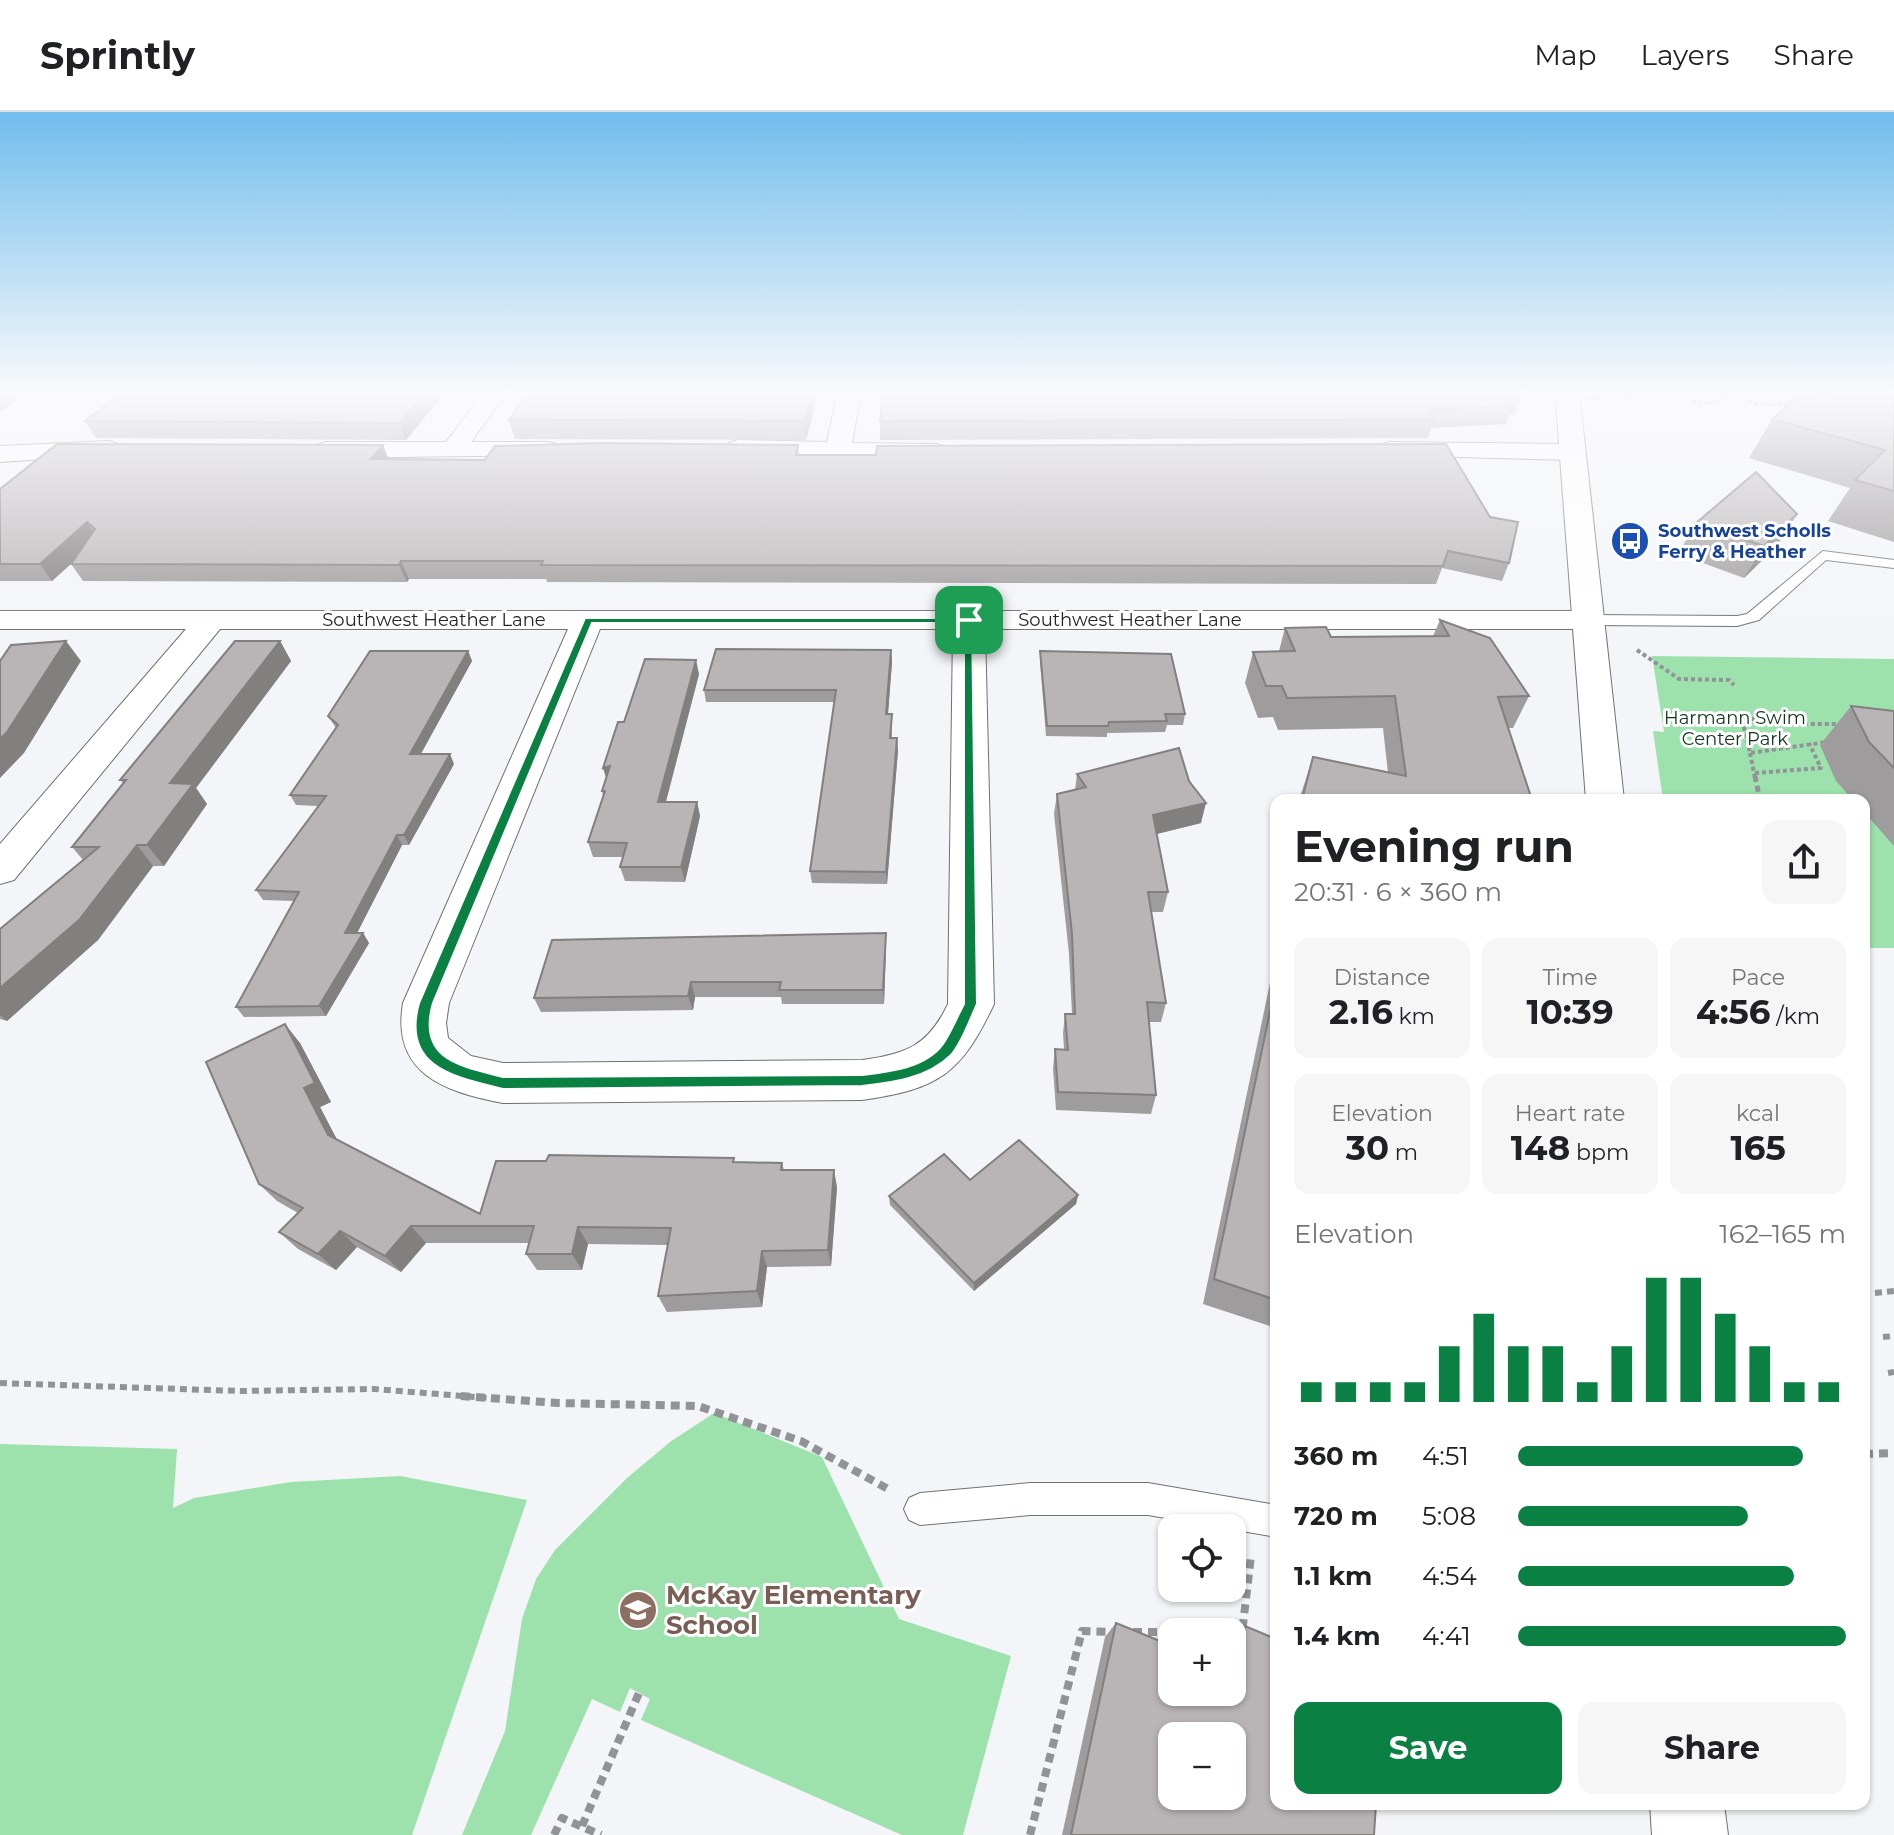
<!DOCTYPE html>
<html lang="en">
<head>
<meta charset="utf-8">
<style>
	body { margin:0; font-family:Montserrat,sans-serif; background:#f6f6f6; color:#202124; height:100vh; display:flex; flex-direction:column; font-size:30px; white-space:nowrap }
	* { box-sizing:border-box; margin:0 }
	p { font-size:26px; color:#757577 }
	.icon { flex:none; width:44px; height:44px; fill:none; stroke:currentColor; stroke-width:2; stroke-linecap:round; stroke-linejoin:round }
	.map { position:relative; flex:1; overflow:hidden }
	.sheet { position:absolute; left:1270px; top:682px; width:600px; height:1016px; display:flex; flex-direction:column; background:#fff; border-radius:16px; box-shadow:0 2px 6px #0004 }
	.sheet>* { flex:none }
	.tools { position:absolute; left:1158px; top:1402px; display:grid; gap:16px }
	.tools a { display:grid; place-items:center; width:88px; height:88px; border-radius:16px; background:#fff; box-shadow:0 2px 6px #0004; font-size:40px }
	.pin { position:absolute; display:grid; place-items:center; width:68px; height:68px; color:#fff; margin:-34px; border-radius:16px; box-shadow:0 4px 12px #0006 }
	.round { display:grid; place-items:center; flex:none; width:84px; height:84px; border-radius:16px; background:#f6f6f6 }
	.headline { display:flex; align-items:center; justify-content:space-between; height:136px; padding:0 24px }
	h1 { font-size:44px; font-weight:700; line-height:60px }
	.stats { display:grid; grid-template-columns:repeat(3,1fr); gap:12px; height:136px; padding:8px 24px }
	.stats div { display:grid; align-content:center; border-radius:16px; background:#f6f6f6; text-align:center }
	.stats b { font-size:34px; font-weight:700 }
	.stats small { font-size:22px; font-weight:400 }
	.stats p { font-size:22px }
	.chart { height:224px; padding:16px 24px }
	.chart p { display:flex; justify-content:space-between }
	.chart svg { width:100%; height:144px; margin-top:8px; stroke:#0b8043; stroke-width:6 }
	.button { display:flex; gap:16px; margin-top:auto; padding:16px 24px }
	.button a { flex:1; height:92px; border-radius:16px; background:#0b8043; color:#fff; font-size:32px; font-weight:700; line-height:92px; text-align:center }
	.button a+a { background:#f6f6f6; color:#202124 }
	ul { padding:0 24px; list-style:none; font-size:26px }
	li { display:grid; grid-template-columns:128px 96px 1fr; align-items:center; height:60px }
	li i { height:20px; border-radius:10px; background:#0b8043 }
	header { display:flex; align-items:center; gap:48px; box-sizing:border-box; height:112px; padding:0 40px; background:#fff; border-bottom:2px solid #e0e0e0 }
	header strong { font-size:38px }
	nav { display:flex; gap:44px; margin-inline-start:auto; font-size:28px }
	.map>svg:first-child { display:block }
	.green { fill:#9de2ad }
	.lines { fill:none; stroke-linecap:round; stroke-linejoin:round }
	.service-casing { stroke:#707174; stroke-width:2 }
	.minor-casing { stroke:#707174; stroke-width:2 }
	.secondary-casing { stroke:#707174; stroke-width:2 }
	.path-far4 { stroke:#929396; stroke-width:3; stroke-dasharray:4 2; stroke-linecap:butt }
	.path-far3 { stroke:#929396; stroke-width:4; stroke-dasharray:4 3; stroke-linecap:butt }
	.path-far2 { stroke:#929396; stroke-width:5; stroke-dasharray:6 4; stroke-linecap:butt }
	.path-far1 { stroke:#929396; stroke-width:6; stroke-dasharray:7 5; stroke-linecap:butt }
	.path { stroke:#929396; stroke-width:8; stroke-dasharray:9 6; stroke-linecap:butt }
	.service { fill:#fff; fill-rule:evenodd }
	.minor { fill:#fff; fill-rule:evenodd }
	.secondary { fill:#fff; fill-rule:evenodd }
	.wall { fill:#9f9c9d }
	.shaded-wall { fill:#827f7f }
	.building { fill:#b9b5b6; stroke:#827f7f; stroke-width:2; fill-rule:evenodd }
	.route { fill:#0b8043; stroke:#fff; stroke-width:2; fill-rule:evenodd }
	.labels { text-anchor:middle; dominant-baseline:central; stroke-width:6; stroke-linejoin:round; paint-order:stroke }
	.far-transit-label { font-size:18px; font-weight:bold; fill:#164399; stroke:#fff; text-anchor:start }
	.far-street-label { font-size:18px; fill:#252527; stroke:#fff }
	.far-park-label { font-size:18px; fill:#11321b; stroke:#fff }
	.near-education-label { font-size:26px; font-weight:bold; fill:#785e54; stroke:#fff; text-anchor:start }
</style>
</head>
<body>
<header>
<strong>Sprintly</strong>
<nav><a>Map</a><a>Layers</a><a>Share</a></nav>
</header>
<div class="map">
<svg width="1894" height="1723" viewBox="0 0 1894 1723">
	<rect width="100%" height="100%" fill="#f3f5f8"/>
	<!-- green -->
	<path class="green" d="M1652,544L1894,547V836H1864V688H1663L1653,619L1664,620Z
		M714,1301L822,1345L899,1507L1011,1544L963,1723H902L641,1608L650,1587L630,1576L620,1600L592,1587L531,1723H462L505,1619L522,1507L536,1467L555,1438L627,1366L670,1330Z
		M0,1332L177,1337L173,1396L194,1386L291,1370L400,1364L527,1388L412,1723H0Z"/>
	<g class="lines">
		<!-- service casing -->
		<g class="service-casing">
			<path id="service" d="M1608,279H1675L1669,282L1567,288L1561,285L1567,282Z
				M1823,439L1894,448V456L1826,448L1759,508L1737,514L1588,513L1580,508L1588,503L1737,504L1747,502Z
				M1031,1371H1148L1276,1393V1425L1148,1403H1031L920,1413L909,1408L904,1397L909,1386L920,1381Z"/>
		</g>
		<!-- minor casing -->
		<g class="minor-casing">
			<path id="minor" d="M485,279H508L471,330H549L558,333L562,338L558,343L326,346L317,343L313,338L317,333L326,330H446Z
				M838,279H861L852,331L937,332L946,335L950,340L946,345L937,348L738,344L729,341L725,336L729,331L738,328L827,330Z
				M109,329L118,332L122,337L118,342L0,350V334Z
				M1390,330L1572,332L1581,335L1585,340L1581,345L1572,348L1381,343L1377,338L1381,333Z
				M0,499H1588L1599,501L1604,508L1599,515L1588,517H985L994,892C961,962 939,977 862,988L503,991C445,980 391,962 403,891L568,517H220L14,768L0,772V732L186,517H0ZM600,517H953L948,892C928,934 906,942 862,948L503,951L471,944L448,926L446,911L449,891Z"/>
		</g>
		<!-- secondary casing -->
		<g class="secondary-casing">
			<path id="secondary" d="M1555,279H1579L1624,688H1586Z
				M1650,1692H1724L1728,1723H1652Z"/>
		</g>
		<!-- path-far4 -->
		<path class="path-far4" d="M1692,290L1712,291L1726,284H1742L1754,292L1789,293"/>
		<!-- path-far3 -->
		<path class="path-far3" d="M1637,538L1679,567L1729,568L1734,573
			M1758,600L1779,612H1842
			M1769,607H1742L1750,641L1827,630
			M1750,641L1755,666
			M1755,661L1821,656L1809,631"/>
		<!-- path-far2 -->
		<path class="path-far2" d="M1755,664L1760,688"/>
		<!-- path-far1 -->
		<path class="path-far1" d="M1875,1181L1894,1179
			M1883,1225L1894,1224
			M1888,1261L1894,1260
			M0,1271L240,1279L374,1277L488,1286"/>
		<!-- path -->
		<path class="path" d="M461,1284L558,1291L698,1294L801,1329L888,1377
			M1864,1342L1894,1341
			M1133,1520H1172
			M1232,1521H1242L1251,1444
			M582,1714L639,1581
			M554,1723L562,1706L601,1723
			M1030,1723L1082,1519L1115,1520"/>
		<!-- service -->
		<use href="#service" class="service"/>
		<!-- minor -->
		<use href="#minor" class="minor"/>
		<!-- secondary -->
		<use href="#secondary" class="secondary"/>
	</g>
	<!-- wall -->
	<path class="wall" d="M282,279L275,284H367L372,279H446L406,328L96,326L85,309Z
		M529,279H836L834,285H817L806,328L515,327L509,308Z
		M862,279H1516L1521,285L1514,303H1509L1506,312L1431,316L1428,326L880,328V309L883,286L863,285Z
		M1794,279L1894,280V430L1828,409L1850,376L1749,346L1772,307L1785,296L1784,295Z
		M1446,332L1509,451L1502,469L1442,456L1436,472L547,470L546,467H409L407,470L83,469L71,452L52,469H0V377L383,333L388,347L485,348L798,333L799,343H876Z
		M1696,411L1777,434L1744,466L1678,442Z
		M1440,508L1529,584L1513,616H1508L1532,688H1299L1313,645L1388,661L1383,616L1278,618L1273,605L1258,606L1245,571L1253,540L1279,539L1285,516L1331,525L1433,524Z
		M280,529L291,549L196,676L207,692L164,754H153L98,828L7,909L0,907V817L83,748L72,735L123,671L120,668Z
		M891,538L892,550L888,602H892V626L898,638L887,772L812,771L810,759L834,590H706L704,578Z
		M468,539L472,549L421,642L454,652L409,733H402L357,821H363L369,831L326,904L244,905L236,895L294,789L263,788L256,778L318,694L296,693L290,683L336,616L328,604Z
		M1040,539L1185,602L1183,613H1167L1165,620L1107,621V625L1046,624L1040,549Z
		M699,562L666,690H697L700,704L685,770L625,769L620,755L623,745H593L588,730L603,684L602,679L606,666L603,656L624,610Z
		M1851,594L1894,599V734L1864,700V688H1853L1836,669L1820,633Z
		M1077,662L1201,711L1156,722L1168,780L1163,800H1151L1166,891L1161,910H1149L1156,983L1151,1002L1056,998L1053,956L1055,937H1064L1063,921L1065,902H1072L1069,842L1054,702L1057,682L1075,678Z
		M1276,809V841L1272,840Z
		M886,821V836L884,892H782L781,885H695L693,898L541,900L534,886Z
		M1276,842V1216L1203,1192Z
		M300,931L331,990L320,995L337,1028L480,1102L735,1050L782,1051L784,1058L837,1075L831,1154L767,1155L762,1195L667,1200L658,1184L668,1133L588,1132L582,1158H537L526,1142L529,1131H426L401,1160L357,1135L336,1158L298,1137L279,1120L298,1101L277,1089L259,1072Z
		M970,1068L1078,1083L1076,1092L974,1179L890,1093L889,1084Z
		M1116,1511L1232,1580V1523L1245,1514L1276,1692L1374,1723H1062L1105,1525Z"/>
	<!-- shaded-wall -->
	<path class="shaded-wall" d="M0,279H29L0,300Z
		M253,279H282L255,301L246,284Z
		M426,279H446L406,328L400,311Z
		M812,279H817V285L806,328L804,309Z
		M383,333L389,349L371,347Z
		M1797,402L1777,434L1744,466L1764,434Z
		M87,410L98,427L52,469L40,452Z
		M401,449L409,467L407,470L399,453Z
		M66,529L81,549L24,641L0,666V627Z
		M280,529L291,549L196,676L207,692L164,754L147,733L170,671Z
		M891,538L892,550L887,614L886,602Z
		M468,539L472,549L415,652L410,642Z
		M696,548L699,562L662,704L658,690Z
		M897,626L898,638L887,772L886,760Z
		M450,642L454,652L409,733L404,723Z
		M610,654L608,670L603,656Z
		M697,690L700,704L685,770L681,755Z
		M1206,691L1201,711L1149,724L1153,703Z
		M397,723L402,733L352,831L345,821Z
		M137,733L153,754L98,828L7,909L0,903V876Z
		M363,821L369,831L326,904L319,894Z
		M886,821V836L884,892L883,878Z
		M691,870L695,885L693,898L688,884Z
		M285,912L300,931L331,990L320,995L344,1041L328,1023L304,976Z
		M834,1058L837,1075L831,1154L828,1138Z
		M1078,1083L1076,1092L974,1179V1171Z
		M411,1114L426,1131L401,1160L385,1144Z
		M578,1115L588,1132L582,1158L572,1142Z
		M340,1119L357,1135L336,1158L318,1142Z
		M762,1139L767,1155L762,1195L757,1179Z"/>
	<!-- building -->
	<path class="building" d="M125,279H253L246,284H367L372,279H426L400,311L85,309Z
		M529,279H812L804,309L509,308Z
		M883,279H1516L1521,285H1505L1513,294L1428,298L1434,308L880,309Z
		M1834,279L1894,280V379L1855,368L1885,338L1772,307L1806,280L1840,284Z
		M604,331L798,333L796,343H876L877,334L1446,332L1490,405L1518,410L1509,451L1448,439L1443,454L541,453L543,449H401L399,453L71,452L95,417L87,410L40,452H0V377L57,332L383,333L371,347L485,348L495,334Z
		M1756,360L1797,402L1764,434L1696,411Z
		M1440,508L1490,526L1529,584L1498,585L1532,688H1302L1313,645L1406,664L1395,584L1287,586L1282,574H1266L1253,540L1295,539L1285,516L1326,515L1331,525L1449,524Z
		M66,529L7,620L0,627V549L11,533Z
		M235,529H280L170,671L193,672L147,733H137L79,808L0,876V817L99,735H72L126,668H120Z
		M716,537L891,538L886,602H892L890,626H897L886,760L810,759L836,578H704Z
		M370,539H468L410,642H450L404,723H397L345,821H363L319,894L236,895L299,780L256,778L326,684L290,683L338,613L328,604Z
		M1040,539L1171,542L1185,602H1165L1167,609L1109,610L1108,614H1047Z
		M645,547L696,548L658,690H697L681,755H620L627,731L588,730L605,679H602L610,654L603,656L618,610H624Z
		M1851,594L1894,599V656L1869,630Z
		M1179,636L1189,669L1206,691L1153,703L1168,780H1148L1166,891L1147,890L1156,983L1058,980L1055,937L1068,938L1065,902H1075L1072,822L1057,682L1086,675L1077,662Z
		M886,821L883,878H779L781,870H691L688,884L534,886L552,828Z
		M1276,871V1188L1214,1167Z
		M285,912L315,971L304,976L328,1023L480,1102L496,1049H546L549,1043L734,1046L733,1050L782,1051L781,1058H834L828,1138L762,1139L757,1179L658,1184L671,1116L578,1115L572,1142H526L534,1114H411L385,1144L340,1119L318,1142L279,1120L303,1096L259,1072L206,950Z
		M1019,1028L1078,1083L974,1171L889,1084L944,1042L970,1068Z
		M1116,1511L1172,1534V1580H1232V1558L1239,1561L1245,1514L1276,1527V1692H1376L1374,1723H1071ZM1172,1624H1232V1684H1172Z"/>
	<!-- sky -->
	<linearGradient id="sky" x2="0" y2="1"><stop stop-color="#71bdec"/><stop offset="0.54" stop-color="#fafafc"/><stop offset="1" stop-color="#fafafc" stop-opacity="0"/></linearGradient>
	<rect width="1894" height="520" fill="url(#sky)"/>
	<!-- route -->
	<path class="route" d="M585,506H972L977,892C970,907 962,931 951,943C928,966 892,971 862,974L503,977C455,965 401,956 419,891ZM592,511H964V892C957,905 951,920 943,932C926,956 889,960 862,963L503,965C459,954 417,947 433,891Z"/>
	<!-- icons -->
	<defs>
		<g id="bus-disc" transform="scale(2)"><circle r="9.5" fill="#1a4fb4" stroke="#fff"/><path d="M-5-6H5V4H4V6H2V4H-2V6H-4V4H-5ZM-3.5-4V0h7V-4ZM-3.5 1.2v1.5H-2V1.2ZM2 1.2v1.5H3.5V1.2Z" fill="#fff"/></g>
		<g id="school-disc" transform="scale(2)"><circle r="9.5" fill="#8d6e63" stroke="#fff"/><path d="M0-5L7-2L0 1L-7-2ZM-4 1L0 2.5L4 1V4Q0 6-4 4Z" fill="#fff"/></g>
	</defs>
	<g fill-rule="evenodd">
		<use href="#bus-disc" x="1630" y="429"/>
		<use href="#school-disc" x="638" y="1498"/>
	</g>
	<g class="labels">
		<!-- far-transit labels -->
		<g class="far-transit-label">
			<text x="1658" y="419">Southwest Scholls<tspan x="1658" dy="21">Ferry &amp; Heather</tspan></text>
		</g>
		<!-- far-street labels -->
		<g class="far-street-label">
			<text x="434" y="508">Southwest Heather Lane</text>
			<text x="1130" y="508">Southwest Heather Lane</text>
		</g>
		<!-- far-park labels -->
		<g class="far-park-label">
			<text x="1735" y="606">Harmann Swim<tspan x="1735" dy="21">Center Park</tspan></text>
		</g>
		<!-- near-education labels -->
		<g class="near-education-label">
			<text x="666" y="1483">McKay Elementary<tspan x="666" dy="30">School</tspan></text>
		</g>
	</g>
</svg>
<div class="tools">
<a><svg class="icon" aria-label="locate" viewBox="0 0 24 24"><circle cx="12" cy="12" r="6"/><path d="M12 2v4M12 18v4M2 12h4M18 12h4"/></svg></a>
<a>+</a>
<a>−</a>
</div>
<div class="pin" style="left:969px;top:508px;background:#1e9e55"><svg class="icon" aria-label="arrive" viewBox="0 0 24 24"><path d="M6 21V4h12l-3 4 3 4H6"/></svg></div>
<section class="sheet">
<div class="headline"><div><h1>Evening run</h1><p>20:31 · 6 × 360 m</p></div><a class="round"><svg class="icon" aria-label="share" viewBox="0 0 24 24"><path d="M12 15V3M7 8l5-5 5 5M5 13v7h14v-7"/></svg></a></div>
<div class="stats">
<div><p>Distance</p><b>2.16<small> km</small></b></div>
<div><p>Time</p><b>10:39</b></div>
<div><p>Pace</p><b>4:56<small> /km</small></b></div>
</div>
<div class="stats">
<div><p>Elevation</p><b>30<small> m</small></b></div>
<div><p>Heart rate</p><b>148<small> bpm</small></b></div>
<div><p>kcal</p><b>165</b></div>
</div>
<div class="chart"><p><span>Elevation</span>162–165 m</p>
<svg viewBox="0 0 160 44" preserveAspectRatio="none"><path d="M5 44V38M15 44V38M25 44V38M35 44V38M45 44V27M55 44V17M65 44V27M75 44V27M85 44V38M95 44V27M105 44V6M115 44V6M125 44V17M135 44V27M145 44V38M155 44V38"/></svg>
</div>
<ul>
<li><b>360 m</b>4:51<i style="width:87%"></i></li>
<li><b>720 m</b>5:08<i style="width:70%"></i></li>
<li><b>1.1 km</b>4:54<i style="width:84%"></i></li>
<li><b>1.4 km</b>4:41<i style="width:100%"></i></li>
</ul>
<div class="button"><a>Save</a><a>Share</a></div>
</section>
</div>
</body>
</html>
